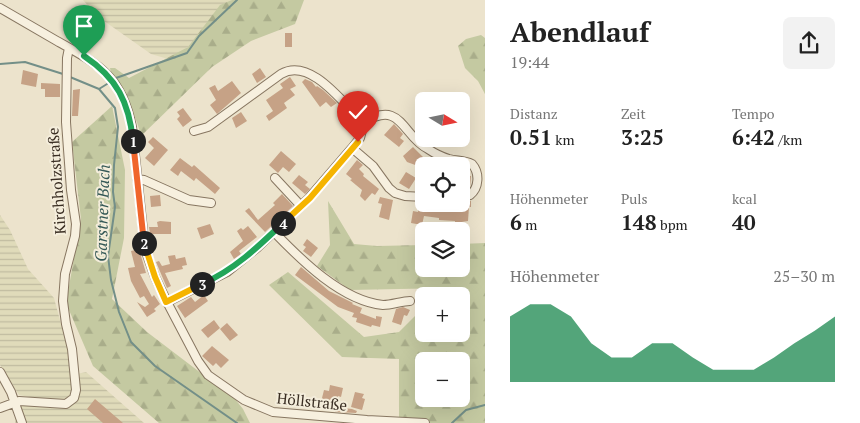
<!DOCTYPE html>
<html lang="de">
<head>
<meta charset="utf-8">
<style>
	body { margin:0; font-family:"PT Serif",serif; background:#f2f2f2; color:#222; height:100vh; display:flex; flex-direction:column; font-size:19px; white-space:nowrap }
	* { box-sizing:border-box; margin:0 }
	p { font-size:16px; color:#767676 }
	.icon { flex:none; width:28px; height:28px; fill:none; stroke:currentColor; stroke-width:2; stroke-linecap:round; stroke-linejoin:round }
	.map { position:relative; flex:1; overflow:hidden }
	.panel { display:flex; flex-direction:column; background:#fff; width:375px }
	.panel>* { flex:none }
	.needle { width:32px; rotate:100deg }
	.controls { position:absolute; left:415px; top:92px; display:grid; gap:10px }
	.controls a { display:grid; place-items:center; width:55px; height:55px; border-radius:8px; background:#fff; box-shadow:0 5px 20px #0002; font-size:25px }
	.pin { position:absolute; display:grid; place-items:center; width:42px; height:42px; color:#fff; margin:-51px -21px; border-radius:50% 50% 50% 0; rotate:-45deg; box-shadow:0 0 5px #0007 }
	.pin .icon { rotate:45deg }
	.km { position:absolute; width:25px; height:25px; margin:-12px; border-radius:50%; background:#222; color:#fff; font-size:14px; line-height:25px; text-align:center }
	.round { display:grid; place-items:center; flex:none; width:52px; height:52px; border-radius:8px; background:#f2f2f2 }
	.overview { display:flex; align-items:center; justify-content:space-between; height:85px; padding:0 25px }
	h1 { font-size:28px; font-weight:700; line-height:38px }
	.metrics { display:grid; grid-template-columns:repeat(3,1fr); gap:8px; height:85px; padding:5px 25px }
	.metrics div { display:grid; align-content:center }
	.metrics b { font-size:21px; font-weight:700 }
	.metrics small { font-size:14px; font-weight:400 }
	.metrics p { font-size:14px }
	.chart { height:140px; padding:10px 25px }
	.chart p { display:flex; justify-content:space-between }
	.chart svg { width:100%; height:90px; margin-top:5px; fill:#0b8043; opacity:.7 }
	main { display:flex; flex:1; min-height:0 }
	.map>svg:first-child { display:block }
	.farmland { fill:url(#farmland-rules) }
	.forest { fill:url(#forest-firs); fill-rule:evenodd }
	.lines { fill:none; stroke-linecap:round; stroke-linejoin:round }
	.stream { stroke:#738f88; stroke-width:2 }
	.building { fill:#c6a286 }
	.minor-casing { stroke:#877661; stroke-width:10 }
	.minor { stroke:#f7f0df; stroke-width:8 }
	.split-1-casing { stroke:#fff; stroke-width:10 }
	.split-2-casing { stroke:#fff; stroke-width:10 }
	.split-3-casing { stroke:#fff; stroke-width:10 }
	.split-4-casing { stroke:#fff; stroke-width:10 }
	.split-5-casing { stroke:#fff; stroke-width:10 }
	.split-1 { stroke:#22a559; stroke-width:6 }
	.split-2 { stroke:#f0652b; stroke-width:6 }
	.split-3 { stroke:#f5b400; stroke-width:6 }
	.split-4 { stroke:#22a559; stroke-width:6 }
	.split-5 { stroke:#f5b400; stroke-width:6 }
	.labels { text-anchor:middle; dominant-baseline:central; stroke-width:4; stroke-linejoin:round; paint-order:stroke }
	.street-label { font-size:15px; fill:#3a2e23; stroke:#f4eddb }
	.water-label { font-size:16px; font-style:italic; fill:#345856; stroke:#f4eddb }
</style>
</head>
<body>
<main>
<div class="map">
<svg width="485" height="423" viewBox="0 0 485 423">
	<defs>
		<pattern id="farmland-rules" width="6" height="5" patternUnits="userSpaceOnUse" patternTransform="scale(1.25)"><rect width="6" height="5" fill="#e0dbba"/><path d="M0 2.5h6" fill="none" stroke="#c1bca0"/></pattern>
		<pattern id="forest-firs" width="22" height="20" patternUnits="userSpaceOnUse" patternTransform="scale(1.25)"><rect width="22" height="20" fill="#c4c9a1"/><path d="M5 1l3.5 6h-7zM16 11l3.5 6h-7z" fill="#a9ad8a"/></pattern>
	</defs>
	<rect width="100%" height="100%" fill="#ece3cc"/>
	<!-- farmland -->
	<path class="farmland" d="M83,0H232L188,47L168,59L151,54L97,16Z
		M0,215L10,230L28,269L54,298L71,361L77,374L86,372L144,423H15L18,403L30,397L19,395L0,365Z"/>
	<!-- forest -->
	<path class="forest" d="M232,0H304L295,24L251,41L212,67L141,136C137,119 129,104 122,88C118,81 111,76 110,68H115L129,78L188,47L220,5Z
		M481,35L485,38V94L478,81L465,68L458,46L466,39Z
		M112,106L125,170L124,238L112,299L147,332L235,399L243,409L250,423H159L93,366L66,303L81,219L72,142Z
		M328,201L354,244L377,246L424,245V269H461V244L485,243V423H399V359L342,357L269,285L288,272L364,337L399,332L424,307V334H461V296H448L449,288L350,290L317,266L330,245ZM424,361H461V399H424Z"/>
	<g class="lines">
		<!-- stream -->
		<path class="stream" d="M0,64L25,62L63,74
			M70,77L99,89L115,108L118,127L114,165L113,192L115,207L108,256L111,280L119,312L131,342L155,366L237,423
			M116,78L187,53L199,36L237,0
			M99,89L107,84
			M452,423L466,410L485,405"/>
	</g>
	<!-- building -->
	<path class="building" d="M285,33H292V47H285Z
		M260,68L266,77L257,83L252,74Z
		M23,70L38,74L36,87L21,84Z
		M290,77L296,86L290,89L295,95L284,103L287,108L269,121L266,116L273,111L266,100L283,88L280,84Z
		M305,79L312,82L316,87L317,86L323,90L337,103L331,107L326,102L320,107L302,82Z
		M232,81L241,93L217,114L210,105L216,100L209,88L215,85L218,91Z
		M41,83L60,84V97H45V89H41Z
		M80,89L78,116H72L73,90Z
		M183,108L192,120L183,127L177,119L180,116L177,112Z
		M241,112L247,121L236,128L232,118Z
		M394,124L403,134L400,138L404,141L399,147L384,135Z
		M153,137L168,150L154,166L145,158L154,148L148,142Z
		M413,147L423,157L428,159L425,166H418L407,162L403,156Z
		M281,151L296,164L289,172L283,167L278,173L269,165Z
		M180,158L192,167L194,165L220,188L215,194L196,178L194,181L181,171L178,176L170,170Z
		M357,160L363,165L359,169L364,174L363,176L379,189L375,195L372,193L365,201L360,196L362,190L350,180L352,179L346,174Z
		M406,172L416,178L409,189L399,183Z
		M299,175L308,182L305,185L310,189L305,194L292,183Z
		M462,175L471,176L470,187L461,186Z
		M282,194L293,206L265,232L245,211L249,208L258,220L275,205L273,203Z
		M160,195L161,206L151,207L150,196Z
		M380,197L393,200L389,220L379,217L382,204L378,203Z
		M471,201V207H469L468,221L455,223V221L439,220V218L424,216L422,225L411,223L413,211L418,212L420,203L440,207L441,204L463,206V202Z
		M160,221L171,222V234H150L149,227H158L157,222Z
		M210,224L214,234L201,239L197,228Z
		M248,226L257,237L239,251L241,254L234,259L230,252L243,241L237,231L241,228L243,230Z
		M307,239L318,248L311,257L303,251L306,247L303,245Z
		M139,249L146,273L140,274L152,297L154,295L160,304L154,309L156,311L147,317L137,302L145,307L149,304L144,296L140,298L131,281L128,268L135,267L131,251Z
		M175,255L176,259L185,257L187,265L182,266L183,269L165,273L171,286L167,288L156,262L159,261L162,266L170,264L168,256Z
		M301,267L329,291L353,303L352,304L362,308L360,313L376,319V316L382,317L380,327L372,325L371,327L356,322L357,318L352,317L354,313L338,307L295,275Z
		M204,295L208,301L185,318L177,306L191,297L195,302Z
		M403,307L410,310L407,316L404,315L401,325L392,322L396,309Z
		M214,320L220,328L208,338L201,330Z
		M227,323L238,335L230,341L220,329Z
		M212,346L229,360L221,368L216,363L213,366L202,356Z
		M330,385L343,388L341,397L338,396L336,405L321,402L324,390L329,391Z
		M355,392L364,394L362,398L365,399L362,410L351,407Z
		M95,399L123,423H103L87,409Z
		M336,407L352,409L357,411L356,413L335,412Z"/>
	<g class="lines">
		<!-- minor casing -->
		<g class="minor-casing">
			<path id="minor" d="M0,8C19,19 38,30 57,41C98,64 122,76 132,127L145,249L155,277L167,302L198,361L208,375L244,400L273,412L367,420L425,423
				M364,123C401,98 403,137 428,149C434,153 442,157 449,159C457,161 465,160 472,164C480,173 479,188 470,195L461,197
				M352,148L373,166L389,188L395,193L405,196L424,197
				M275,178L301,206
				M137,179L144,180L189,200L211,203
				M274,232C301,260 342,301 383,305C392,305 402,301 410,301
				M167,302L227,272L258,247L309,198L352,148L360,138L364,123C345,106 311,56 281,74L208,127L194,131
				M0,372L11,392L22,423
				M0,408L19,401L66,404L74,398L76,390L72,349L66,324L63,301L65,274L75,236L76,224L71,190L66,122L67,58L69,48"/>
		</g>
		<!-- minor -->
		<use href="#minor" class="minor"/>
	</g>
	<g class="lines">
		<!-- split-1 casing -->
		<g class="split-1-casing">
			<path id="split-1" d="M84,56C117,78 129,102 133,141"/>
		</g>
		<!-- split-2 casing -->
		<g class="split-2-casing">
			<path id="split-2" d="M133,141L144,243"/>
		</g>
		<!-- split-3 casing -->
		<g class="split-3-casing">
			<path id="split-3" d="M144,243L155,277L166,302L202,284"/>
		</g>
		<!-- split-4 casing -->
		<g class="split-4-casing">
			<path id="split-4" d="M202,284C234,270 258,247 283,223"/>
		</g>
		<!-- split-5 casing -->
		<g class="split-5-casing">
			<path id="split-5" d="M283,223L310,198L358,142"/>
		</g>
		<!-- split-1 -->
		<use href="#split-1" class="split-1"/>
		<!-- split-2 -->
		<use href="#split-2" class="split-2"/>
		<!-- split-3 -->
		<use href="#split-3" class="split-3"/>
		<!-- split-4 -->
		<use href="#split-4" class="split-4"/>
		<!-- split-5 -->
		<use href="#split-5" class="split-5"/>
	</g>
	<g class="labels">
		<!-- street labels -->
		<g class="street-label">
			<text transform="translate(56 181) rotate(-94)">Kirchholzstraße</text>
			<text transform="translate(312 401) rotate(6)">Höllstraße</text>
		</g>
		<!-- water labels -->
		<g class="water-label">
			<text transform="translate(102 213) rotate(-88)">Garstner Bach</text>
		</g>
	</g>
</svg>
<div class="controls">
<a><svg class="needle" viewBox="-14 -14 28 28"><path d="M0-13l5 13h-10z" fill="#e53935"/><path d="M0 13l5-13h-10z" fill="#767676"/></svg></a>
<a><svg class="icon" aria-label="locate" viewBox="0 0 24 24"><circle cx="12" cy="12" r="6"/><path d="M12 2v4M12 18v4M2 12h4M18 12h4"/></svg></a>
<a><svg class="icon" aria-label="layers" viewBox="0 0 24 24"><path d="M12 4l9 5-9 5-9-5zM3 14l9 5 9-5"/></svg></a>
<a>+</a>
<a>−</a>
</div>
<div class="pin" style="left:84px;top:56px;background:#1e9e55"><svg class="icon" aria-label="arrive" viewBox="0 0 24 24"><path d="M6 21V4h12l-3 4 3 4H6"/></svg></div>
<div class="pin" style="left:358px;top:142px;background:#d93025"><svg class="icon" aria-label="check" viewBox="0 0 24 24"><path d="M5 12l5 5 9-10"/></svg></div>
<b class="km" style="left:133px;top:141px">1</b>
<b class="km" style="left:144px;top:243px">2</b>
<b class="km" style="left:202px;top:284px">3</b>
<b class="km" style="left:283px;top:223px">4</b>
</div>
<section class="panel">
<div class="overview"><div><h1>Abendlauf</h1><p>19:44</p></div><a class="round"><svg class="icon" aria-label="share" viewBox="0 0 24 24"><path d="M12 15V3M7 8l5-5 5 5M5 13v7h14v-7"/></svg></a></div>
<div class="metrics">
<div><p>Distanz</p><b>0.51<small> km</small></b></div>
<div><p>Zeit</p><b>3:25</b></div>
<div><p>Tempo</p><b>6:42<small> /km</small></b></div>
</div>
<div class="metrics">
<div><p>Höhenmeter</p><b>6<small> m</small></b></div>
<div><p>Puls</p><b>148<small> bpm</small></b></div>
<div><p>kcal</p><b>40</b></div>
</div>
<div class="chart"><p><span>Höhenmeter</span>25–30 m</p>
<svg viewBox="0 0 160 44" preserveAspectRatio="none"><path d="M0 44V12L10 6L20 6L30 12L40 25L50 32L60 32L70 25L80 25L90 32L100 38L110 38L120 38L130 32L140 25L150 19L160 12V44z"/></svg>
</div>
</section>
</main>
</body>
</html>
